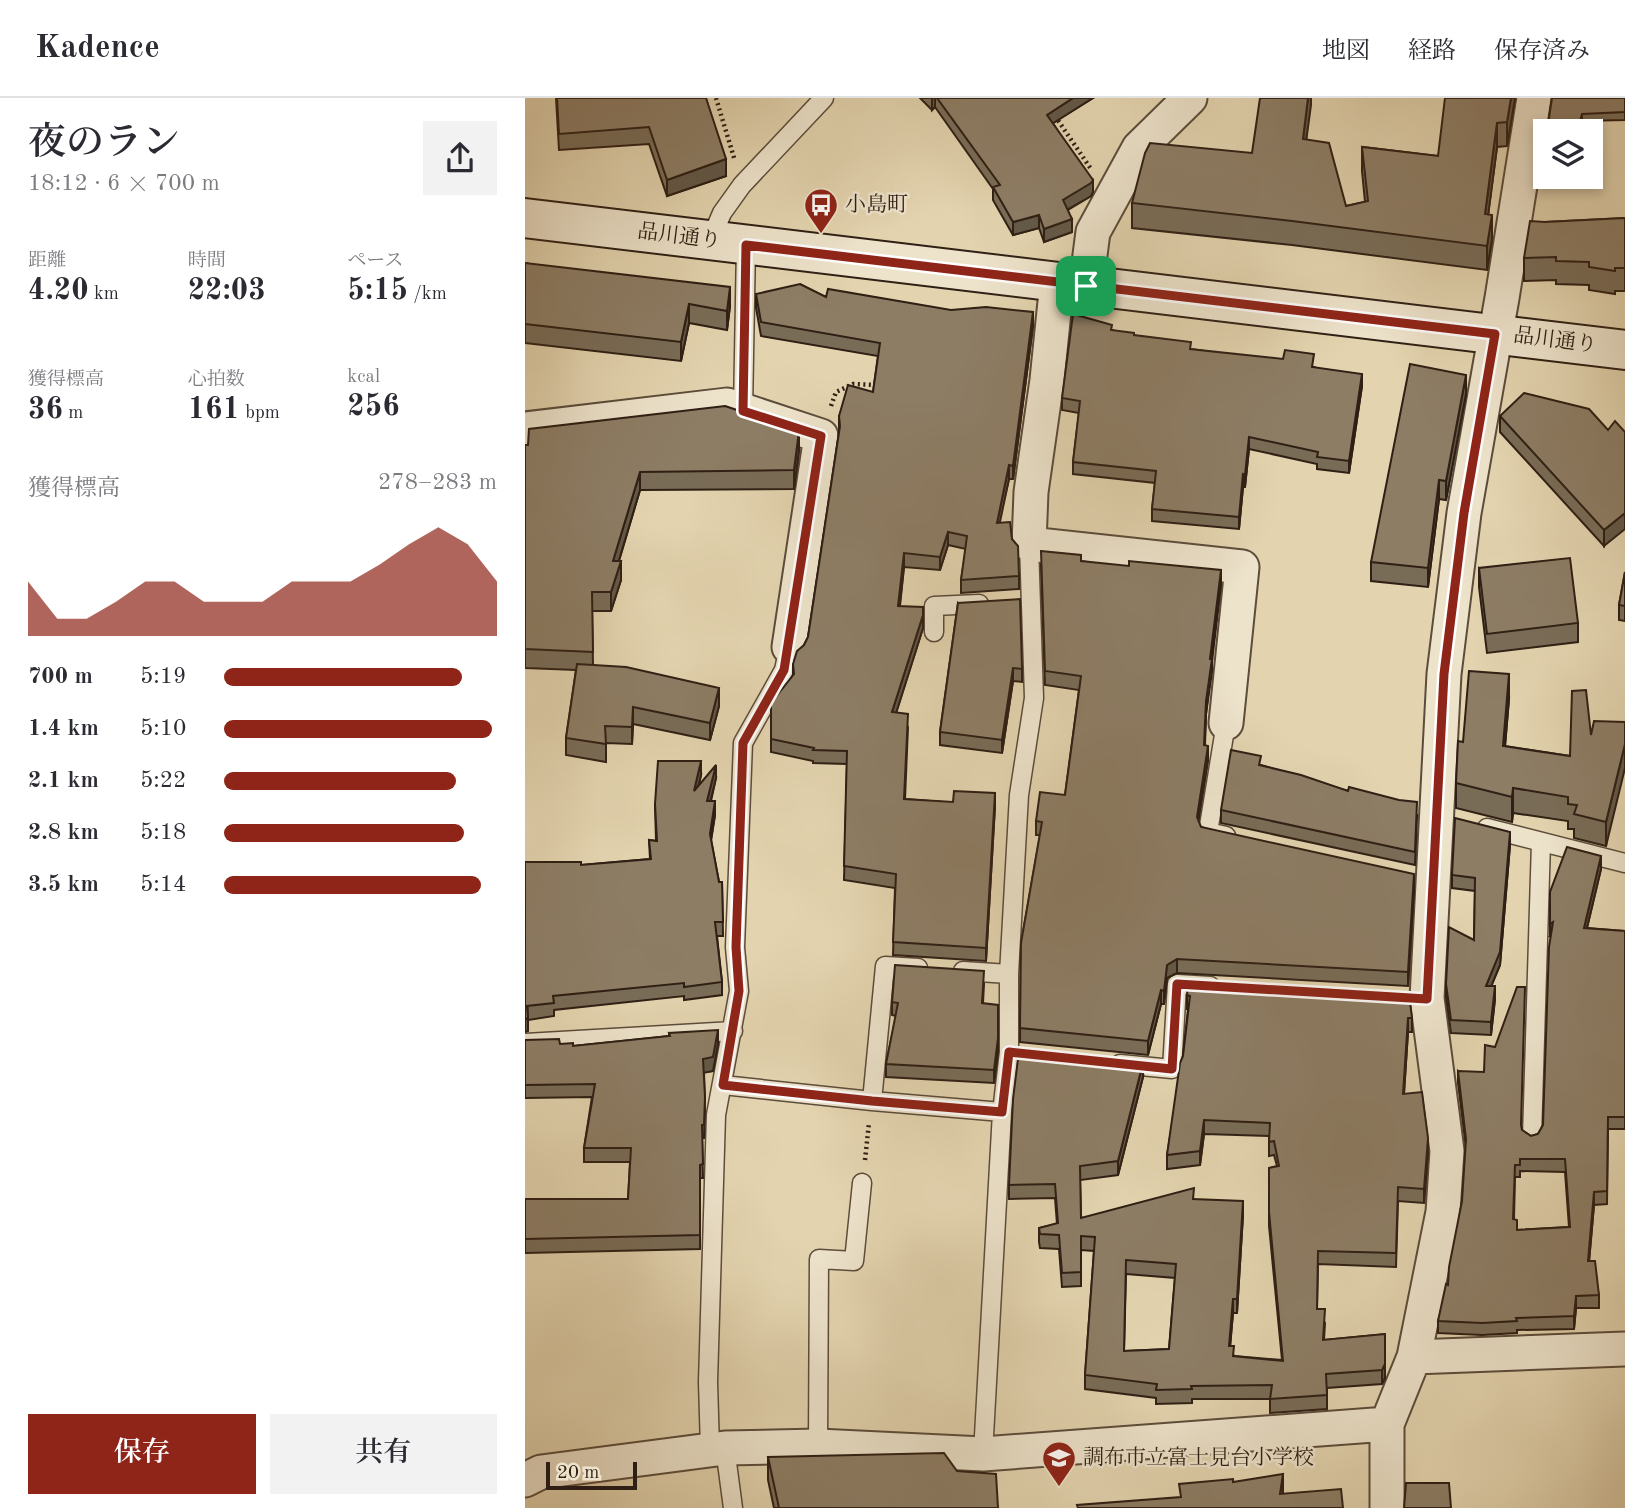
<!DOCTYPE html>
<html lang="ja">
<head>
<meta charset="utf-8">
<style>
	body { margin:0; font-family:"Old Standard TT","Noto Serif JP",serif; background:#f2f2f3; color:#2b2b33; height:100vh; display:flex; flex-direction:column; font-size:26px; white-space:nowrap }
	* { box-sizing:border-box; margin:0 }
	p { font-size:23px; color:#7c7c81 }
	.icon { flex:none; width:38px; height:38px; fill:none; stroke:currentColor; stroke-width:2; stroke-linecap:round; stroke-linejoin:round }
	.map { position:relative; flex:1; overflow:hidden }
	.panel { display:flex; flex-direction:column; background:#fff; width:525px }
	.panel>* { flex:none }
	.controls { position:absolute; left:1008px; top:21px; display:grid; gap:14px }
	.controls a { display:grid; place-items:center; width:70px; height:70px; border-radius:0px; background:#fff; box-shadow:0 4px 10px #0003; font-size:35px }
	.scale { position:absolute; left:21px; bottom:18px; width:91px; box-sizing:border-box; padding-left:7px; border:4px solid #2f1f14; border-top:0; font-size:19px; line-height:24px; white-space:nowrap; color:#2f1f14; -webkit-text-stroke:5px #ede3cb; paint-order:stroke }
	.pin { position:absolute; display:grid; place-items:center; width:60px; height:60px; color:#fff; margin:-30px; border-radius:14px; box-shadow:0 4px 10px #0006 }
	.round { display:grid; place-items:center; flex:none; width:74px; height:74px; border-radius:0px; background:#f2f2f3 }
	.overview { display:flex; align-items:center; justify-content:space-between; height:119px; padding:0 28px }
	h1 { font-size:38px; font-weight:600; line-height:52px }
	.figures { display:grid; grid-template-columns:repeat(3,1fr); gap:10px; height:119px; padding:7px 28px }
	.figures div { display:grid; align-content:center }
	.figures b { font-size:30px; font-weight:600 }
	.figures small { font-size:19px; font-weight:400 }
	.figures p { font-size:19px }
	.chart { height:196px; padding:14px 28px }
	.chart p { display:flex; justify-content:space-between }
	.chart svg { width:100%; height:126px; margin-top:7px; fill:#8f2418; opacity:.7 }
	.action { display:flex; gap:14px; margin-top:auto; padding:14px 28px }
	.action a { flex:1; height:80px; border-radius:0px; background:#8f2418; color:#fff; font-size:28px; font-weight:600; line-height:80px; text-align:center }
	.action a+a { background:#f2f2f3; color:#2b2b33 }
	ul { padding:0 28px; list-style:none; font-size:23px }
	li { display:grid; grid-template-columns:112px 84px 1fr; align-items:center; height:52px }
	li i { height:18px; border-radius:9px; background:#8f2418 }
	header { display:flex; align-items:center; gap:42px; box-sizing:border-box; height:98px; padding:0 35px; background:#fff; border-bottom:2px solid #e1e1e2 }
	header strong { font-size:33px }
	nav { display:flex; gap:38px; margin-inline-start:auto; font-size:24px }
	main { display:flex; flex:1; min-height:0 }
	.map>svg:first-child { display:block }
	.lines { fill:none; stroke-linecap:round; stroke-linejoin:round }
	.lane-casing { stroke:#5c4c3b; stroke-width:21 }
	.street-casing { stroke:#5c4c3b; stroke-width:37 }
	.secondary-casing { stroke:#2f1f14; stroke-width:42 }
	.path { stroke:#2f1f14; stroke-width:4.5; stroke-dasharray:2 3.5; stroke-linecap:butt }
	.lane { stroke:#ede3cb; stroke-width:18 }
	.street { stroke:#ede3cb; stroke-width:33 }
	.secondary { stroke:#ede3cb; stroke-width:38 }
	.wall { fill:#796c57; stroke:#2f1f14; stroke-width:2; fill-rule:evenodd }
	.shaded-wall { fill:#635847; stroke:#2f1f14; stroke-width:2 }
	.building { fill:#8d7d65; stroke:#2f1f14; stroke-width:2; fill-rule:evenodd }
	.route-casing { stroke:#fff; stroke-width:14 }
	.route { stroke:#8f2418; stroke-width:9 }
	.labels { text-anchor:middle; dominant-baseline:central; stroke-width:5; stroke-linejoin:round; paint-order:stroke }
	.poi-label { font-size:21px; fill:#2f1f14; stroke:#ede3cb; text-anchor:start }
	.street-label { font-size:21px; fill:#2f1f14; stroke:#ede3cb }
</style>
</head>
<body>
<header>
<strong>Kadence</strong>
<nav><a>地図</a><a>経路</a><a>保存済み</a></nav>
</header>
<main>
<section class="panel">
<div class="overview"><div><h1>夜のラン</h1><p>18:12 · 6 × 700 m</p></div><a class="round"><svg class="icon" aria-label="share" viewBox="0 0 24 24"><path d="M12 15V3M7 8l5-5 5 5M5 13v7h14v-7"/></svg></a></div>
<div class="figures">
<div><p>距離</p><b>4.20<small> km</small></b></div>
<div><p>時間</p><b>22:03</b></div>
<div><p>ペース</p><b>5:15<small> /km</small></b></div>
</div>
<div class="figures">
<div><p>獲得標高</p><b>36<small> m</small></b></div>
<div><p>心拍数</p><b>161<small> bpm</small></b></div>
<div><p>kcal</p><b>256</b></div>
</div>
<div class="chart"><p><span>獲得標高</span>278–283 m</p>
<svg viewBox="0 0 160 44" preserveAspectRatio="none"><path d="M0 44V25L10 38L20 38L30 32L40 25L50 25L60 32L70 32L80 32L90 25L100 25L110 25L120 19L130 12L140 6L150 12L160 25V44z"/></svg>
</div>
<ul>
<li><b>700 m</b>5:19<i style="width:87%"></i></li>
<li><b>1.4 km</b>5:10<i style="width:98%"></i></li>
<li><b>2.1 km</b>5:22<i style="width:85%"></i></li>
<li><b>2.8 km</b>5:18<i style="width:88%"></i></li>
<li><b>3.5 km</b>5:14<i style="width:94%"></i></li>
</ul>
<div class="action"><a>保存</a><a>共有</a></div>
</section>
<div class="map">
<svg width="1100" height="1410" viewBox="0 0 1100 1410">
	<rect width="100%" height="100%" fill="#e3d4af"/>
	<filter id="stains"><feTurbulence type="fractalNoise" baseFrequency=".00286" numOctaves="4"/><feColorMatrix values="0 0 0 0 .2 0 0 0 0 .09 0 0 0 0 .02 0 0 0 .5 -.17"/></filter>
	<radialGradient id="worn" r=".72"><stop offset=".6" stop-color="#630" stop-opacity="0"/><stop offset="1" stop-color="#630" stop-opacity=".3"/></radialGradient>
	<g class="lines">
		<!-- lane casing -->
		<g class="lane-casing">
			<path id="lane" d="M185,143L197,115L217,87L299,0
				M218,313L221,147
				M409,534V508L454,506
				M701,625L683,734L701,738
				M962,730L1100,765
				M438,873L484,876
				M0,945L208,933
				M595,966L647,971L652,886L685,888
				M198,987L347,1003L477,1014
				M347,1003L360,868L393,870
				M1007,1039L1016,744
				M293,1348L294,1161L329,1163L337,1085
				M200,1350L208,1410
				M185,1351L183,1284L191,1017L214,893L210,849L218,645L259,572L264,549
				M458,1356L477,1014L484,954V876L494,697L509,600L504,446"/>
		</g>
		<!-- street casing -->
		<g class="street-casing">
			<path id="street" d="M532,184L522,282L506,394L504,446L717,469L701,625
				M561,188L568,134L614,50L665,0
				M0,331L202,307L296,338L264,549
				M889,1259L1100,1251
				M0,1382L16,1374L200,1350L293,1348L458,1356L862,1326
				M862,1410V1326L889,1259L918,1114L922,1053L902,900L919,576L939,415L977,200L1009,0"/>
		</g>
		<!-- secondary casing -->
		<g class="secondary-casing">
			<path id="secondary" d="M0,120L1100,252"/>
		</g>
		<!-- path -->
		<path class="path" d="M191,0L210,63
			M530,18L566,71
			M306,308L311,294L328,286L353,287
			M340,1062L344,1025"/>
		<!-- lane -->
		<use href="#lane" class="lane"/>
		<!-- street -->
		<use href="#street" class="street"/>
		<!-- secondary -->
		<use href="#secondary" class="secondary"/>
	</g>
	<!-- wall -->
	<path class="wall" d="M31,0H181L201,78L142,98L124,46L34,52Z
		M395,0H568L528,25L568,94L566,98L543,112L547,134L519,144L514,130L488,137L468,102V91L410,9L407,12Z
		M786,0L781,42L821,108L840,104L837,73V49L913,58L990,0L982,48L972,49L963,117L967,141L962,172L767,147L607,130V105L727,55Z
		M1027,0H1100V22L1057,23L1055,33H1022Z
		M1100,120V193H1090V196L1064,192V187L1031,186V182L999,183V160L1020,124Z
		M0,165L205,208L202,232L164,225L156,263L0,245Z
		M231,196L301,199L508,228L488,381H484L474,424L487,441L494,478V491L436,495V482L441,451L423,447L415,472L379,469L375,508L398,530L371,615L383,629L380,701L470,708L461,863L368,857L370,790L319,782L322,666L288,665V663L246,654V641L268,577V566L279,547L283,539L314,334V318L348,294L353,258L236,238L231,210Z
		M587,232L666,251L789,269L837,288L824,375L792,371V366L724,351L720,389H718L714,431L627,423V411L630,385L548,376V364L554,315L537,312V300Z
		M941,296L921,402L914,401L903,489L846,483V464Z
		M975,318L1083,332L1079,448L975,334Z
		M0,347L274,352L269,391L115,392L94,463L96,482L86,513H67L68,567L194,608L185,642L108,626L107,646L81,645V664L41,657V640L51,572L0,570Z
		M556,463L696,486L681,616L680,647L683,662L673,723L676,729L889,790L883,888L652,875L642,880L639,906H636L623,957L495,944L496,845L515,737H511V723L540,697L554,592L520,587L516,467Z
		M954,470L1053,525V544L962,555L954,489Z
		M1100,474V523L1094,522V507Z
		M433,505L497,571V584L488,583L477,655L415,647V634Z
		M984,601L980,648L1045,658L1066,637L1100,624L1081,748L1049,740V731H1043V723L988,715L987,724L931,710V685L938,644Z
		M736,667L823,693L892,717L890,767L696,725V712Z
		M176,677L174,687L191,680L186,703L190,717L186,742L194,784H197L198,838H192L197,884V897L159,902V898L29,912V918L3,922V933L0,764L56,767L125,761L124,742L131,743L130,706Z
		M985,747L975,867L966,888L970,901L966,937L926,935L921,899V886L949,842L950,793L927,790V777Z
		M1076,771L1062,830L1100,833V1031H1083L1082,1106L1069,1107L1064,1163L1074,1197V1210H1051L1049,1231L992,1232V1235L957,1237L913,1235V1223L923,1187L937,1103L941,1050L933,985V973L996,1028L997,1032L1006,1038L1013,1036L1018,1027L1026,838H1025ZM995,1073L1040,1074L1044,1129L992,1132L989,1121L990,1079H995Z
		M459,886L458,905L473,953L469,985L361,979V966L371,918L367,917V904Z
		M662,897L887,920V934H883L879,996L903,1054L899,1105L873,1103L871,1169L793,1166L792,1211L800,1225L799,1242L860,1236V1280L857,1286L802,1290V1311L745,1315V1301H667V1305L631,1306V1300L560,1291V1277L569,1153L556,1152V1188L537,1189L534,1151L515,1150L514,1144V1130L532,1126L530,1100L484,1101V1087L618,979L593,1077L555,1082L556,1120L669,1101L718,1117L712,1215H708L705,1248L709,1258L757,1262L744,1128V1070L752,1068L749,1057L744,1058V1038L679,1036L675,1067L642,1071V1057L658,958L663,911H662ZM601,1176L650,1180L644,1251L599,1253Z
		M144,935L193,946L188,973L179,974L180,1013L179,1040H177L178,1080H175V1151L0,1155V1101H103L105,1064H59V1050L67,999L0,1000V942L48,948L144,938Z
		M243,1359L432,1373L473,1410H249L243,1382Z"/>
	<!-- shaded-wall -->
	<path class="shaded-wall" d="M407,0H410V9L407,12Z
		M548,0H568L522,29V17Z
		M783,0H786V7L778,66V41Z
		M986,0H990L982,48V24Z
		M1057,16V23L1055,33H1053Z
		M972,25V49L960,141V116Z
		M201,61V78L142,98V82Z
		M568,82V94L566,98L538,114V102Z
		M514,117V130L488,137V124Z
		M967,117V141L962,172V148Z
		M547,121V134L519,144V131Z
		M205,189V208L202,232V213Z
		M164,206V225L156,263V244Z
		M508,214V228L488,381V368Z
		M837,276V288L824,375V363Z
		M941,277V296L921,402V383Z
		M274,333V352L269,391V372Z
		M724,339V351L720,389V377Z
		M484,367V381L472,438V425Z
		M115,374V392L88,482V463Z
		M718,376V389L714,431V419Z
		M914,382V401L903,489V470Z
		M1100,415V431L1079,448V432Z
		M423,434V447L415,472V459Z
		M379,455V469L373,522V508Z
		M96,463V482L86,513V494Z
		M696,472V486L685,573L687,561V574L681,616L679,661L681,603L685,561Z
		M398,517V530L367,628V614Z
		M488,570V583L477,655V642Z
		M984,576V601L978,672V648Z
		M194,590V608L185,642V625Z
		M108,609V626L107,646V629Z
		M1100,646V670L1081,748V724Z
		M683,648V662L672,732V719Z
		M176,663V677L169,707V693Z
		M191,667V680L182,717V703Z
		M988,690V715L987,724V699Z
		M470,695V708L461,863V850Z
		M190,703V717L185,749V736Z
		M985,734V747L975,867L961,901V888Z
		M1076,758V771L1059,842V830Z
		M889,776V790L883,888V874Z
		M1028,824V837L1025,838V826Z
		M652,861V875L642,880L639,906V893L642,867Z
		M970,888V901L966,937V924Z
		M636,892V906L623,957V943Z
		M3,920V933L0,934V921Z
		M883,920V934L878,1010V996Z
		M193,932V946L188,973L178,975V961Z
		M473,940V953L469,985V972Z
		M618,965V979L593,1077V1063Z
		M679,1022V1036L675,1067V1053Z
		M903,1040V1054L899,1105V1091Z
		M1069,1094V1107L1063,1176V1163Z
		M718,1103V1117L712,1215V1201Z
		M1051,1198V1210L1049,1231V1218Z
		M708,1201V1215L704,1262V1248Z
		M860,1266V1280L857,1286V1272Z
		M758,1376V1400L755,1396Z"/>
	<!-- building -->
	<path class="building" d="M32,0H181L201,61L142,82L124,29L34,36Z
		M412,0H548L522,17L568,82L566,85L538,102L547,121L519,131L514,117L488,124L468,89L475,87Z
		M735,0H783L778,41L804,45L821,108L843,103L837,49L913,58L920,0H986L982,24L972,25L960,116L967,117L962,148L767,123L607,105L620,55L625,45L727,55Z
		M1027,0H1100V14L1057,16L1053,31L1035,33H1022Z
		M1100,120V170H1090V173L1064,169V164L1031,163V159L999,160L1005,123L1020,124Z
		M0,165L205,189L202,213L164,206L156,244L0,226Z
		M275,186L301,199L303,191L426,212L461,209L508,214L488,368L484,367L472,425L485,424L487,441L493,448L494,478L436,482L442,438L423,434L415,459L379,455L373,508L398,509V517L367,614L383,616L379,701L428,704L429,693L470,695L461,850L368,844L371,776L319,768L322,653L288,652L289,650L246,641V605L269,576L268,566L272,553L279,547L283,539L315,328L314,318L323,287L348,294L355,245L236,224L231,196Z
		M548,216L587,227L586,232L609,235V237L666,244L665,251L758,261L760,252L789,256L787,269L837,276L824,363L792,359L793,354L724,339L720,377L718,376L714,419L627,411L631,373L548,364L555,303L537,300Z
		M885,266L941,277L921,383L914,382L903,470L846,464Z
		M999,295L1064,311L1083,332L1090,323L1100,334V415L1079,432L975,318Z
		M200,308L274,333L269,372L115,374L88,463H96L86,494H67L68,554L0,551V347H3L4,331Z
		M516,453L556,457V463L604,468V463L696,472L685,561H687L681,603L679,647L683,648L672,719L676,729L889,776L883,874L652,861L642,867L639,893L636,892L623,943L495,930L496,845L517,724L511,723L515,694L540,697L556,578L520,573Z
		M1045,460L1053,525L962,536L954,470Z
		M1100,474V508L1094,507Z
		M495,501L497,571L488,570L477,642L415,634L433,505Z
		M52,566L101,569L194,590L185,625L108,609L107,629L80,628L81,646L41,640Z
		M944,573L984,576L978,648L1045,658L1047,593L1061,592L1066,637L1069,623L1100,624V646L1081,724L1049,716L1052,707L1043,706V699L988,690L987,699L931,685L933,643L938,644Z
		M706,652L736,658L734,667L776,677L823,693L824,689L874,702L892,704L890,754L696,712Z
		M133,663H176L169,693L191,667L182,703H190L185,736L194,784H197L198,824H190L197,884L159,889V885L28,898L29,905L2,908L3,920L0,921V764H56V767L126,761L124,742L132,743L130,706Z
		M930,720L985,734L975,854L961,888H970L966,924L926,922L921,886L924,829L949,842L950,780L927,777Z
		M1042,749L1076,758L1059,830L1100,833V1019H1083L1082,1093L1069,1094L1063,1163H1070L1074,1197L1051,1198L1049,1218L991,1220L992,1223L957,1225L913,1223L921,1186L923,1187L924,1169L937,1103L941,1041L933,973L959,974L960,947L970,949L992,889H1000L996,1027L997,1032L1006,1038L1013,1036L1018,1027L1024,849L1028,824L1025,826V794ZM995,1061H1040L1045,1129L992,1132V1122L988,1121L990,1067H995Z
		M370,867L459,873L457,905L473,907V940L469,972L361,966L373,905L367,904Z
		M663,884L884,896L887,920H883L878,996L897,994L903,1040L899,1091L873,1089L871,1155L793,1153L792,1211H800L798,1242L860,1236V1266L857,1272L801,1276L802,1297L745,1301L747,1287L666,1288L667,1291L631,1292L632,1286L560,1277L570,1139L556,1138V1174L537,1175L534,1137L515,1136L514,1130L533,1125L530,1086L484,1087L488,1001L494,953L618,965L593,1063L555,1068L556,1120L669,1090L668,1101L718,1103L712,1201H708L704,1248H709L708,1258L758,1263L744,1114V1070L754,1068L749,1043L744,1044L745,1025L679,1022L675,1053L642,1057L655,965L658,958L665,898L662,897ZM601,1162L651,1166L644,1251L599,1253Z
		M193,932L188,959L178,961L180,999L179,1027H177L178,1066L175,1067V1137L0,1141V1101H103L106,1050H59L70,986L0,987V942L34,941L35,946L48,945V948L145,938L144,935Z
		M419,1355L432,1373L471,1376L473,1410H254L243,1359Z
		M758,1376L755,1396L816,1391L818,1410H553L552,1407L656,1399L654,1386L708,1381V1384Z
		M881,1385H924L926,1410H879Z"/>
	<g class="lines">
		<!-- route casing -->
		<g class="route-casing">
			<path id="route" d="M221,147L970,236L939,415L919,576L902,901L652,886L647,971L484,954L477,1014L347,1003L198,987L214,893L211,849L218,645L259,572L296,338L218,313Z"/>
		</g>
		<!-- route -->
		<use href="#route" class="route"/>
	</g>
	<!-- icons -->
	<defs>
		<g id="bus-pin" transform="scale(1.75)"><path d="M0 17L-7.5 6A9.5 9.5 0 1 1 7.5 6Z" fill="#8f2418" stroke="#ede3cb"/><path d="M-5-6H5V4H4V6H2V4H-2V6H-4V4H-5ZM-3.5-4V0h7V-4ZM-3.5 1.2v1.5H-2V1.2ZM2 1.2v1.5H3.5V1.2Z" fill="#fff"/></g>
		<g id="school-pin" transform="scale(1.75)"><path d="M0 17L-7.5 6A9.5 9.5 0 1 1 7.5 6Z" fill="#8f2418" stroke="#ede3cb"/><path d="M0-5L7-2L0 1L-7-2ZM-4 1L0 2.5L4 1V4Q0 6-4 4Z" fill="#fff"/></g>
	</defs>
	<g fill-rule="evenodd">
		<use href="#bus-pin" x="296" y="107"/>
		<use href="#school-pin" x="534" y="1360"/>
	</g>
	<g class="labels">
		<!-- poi labels -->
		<g class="poi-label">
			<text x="320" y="107">小島町</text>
			<text x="558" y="1360">調布市立富士見台小学校</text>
		</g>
		<!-- street labels -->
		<g class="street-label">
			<text transform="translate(154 139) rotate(7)">品川通り</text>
			<text transform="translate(1030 243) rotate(7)">品川通り</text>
		</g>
	</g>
	<rect width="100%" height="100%" filter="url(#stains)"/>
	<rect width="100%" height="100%" fill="url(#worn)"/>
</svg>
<div class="controls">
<a><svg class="icon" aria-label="layers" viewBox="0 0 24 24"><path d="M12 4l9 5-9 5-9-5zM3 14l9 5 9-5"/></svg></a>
</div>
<div class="scale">20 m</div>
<div class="pin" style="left:561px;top:188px;background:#1e9e55"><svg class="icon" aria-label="arrive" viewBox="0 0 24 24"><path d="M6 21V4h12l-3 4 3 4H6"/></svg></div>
</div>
</main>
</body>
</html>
